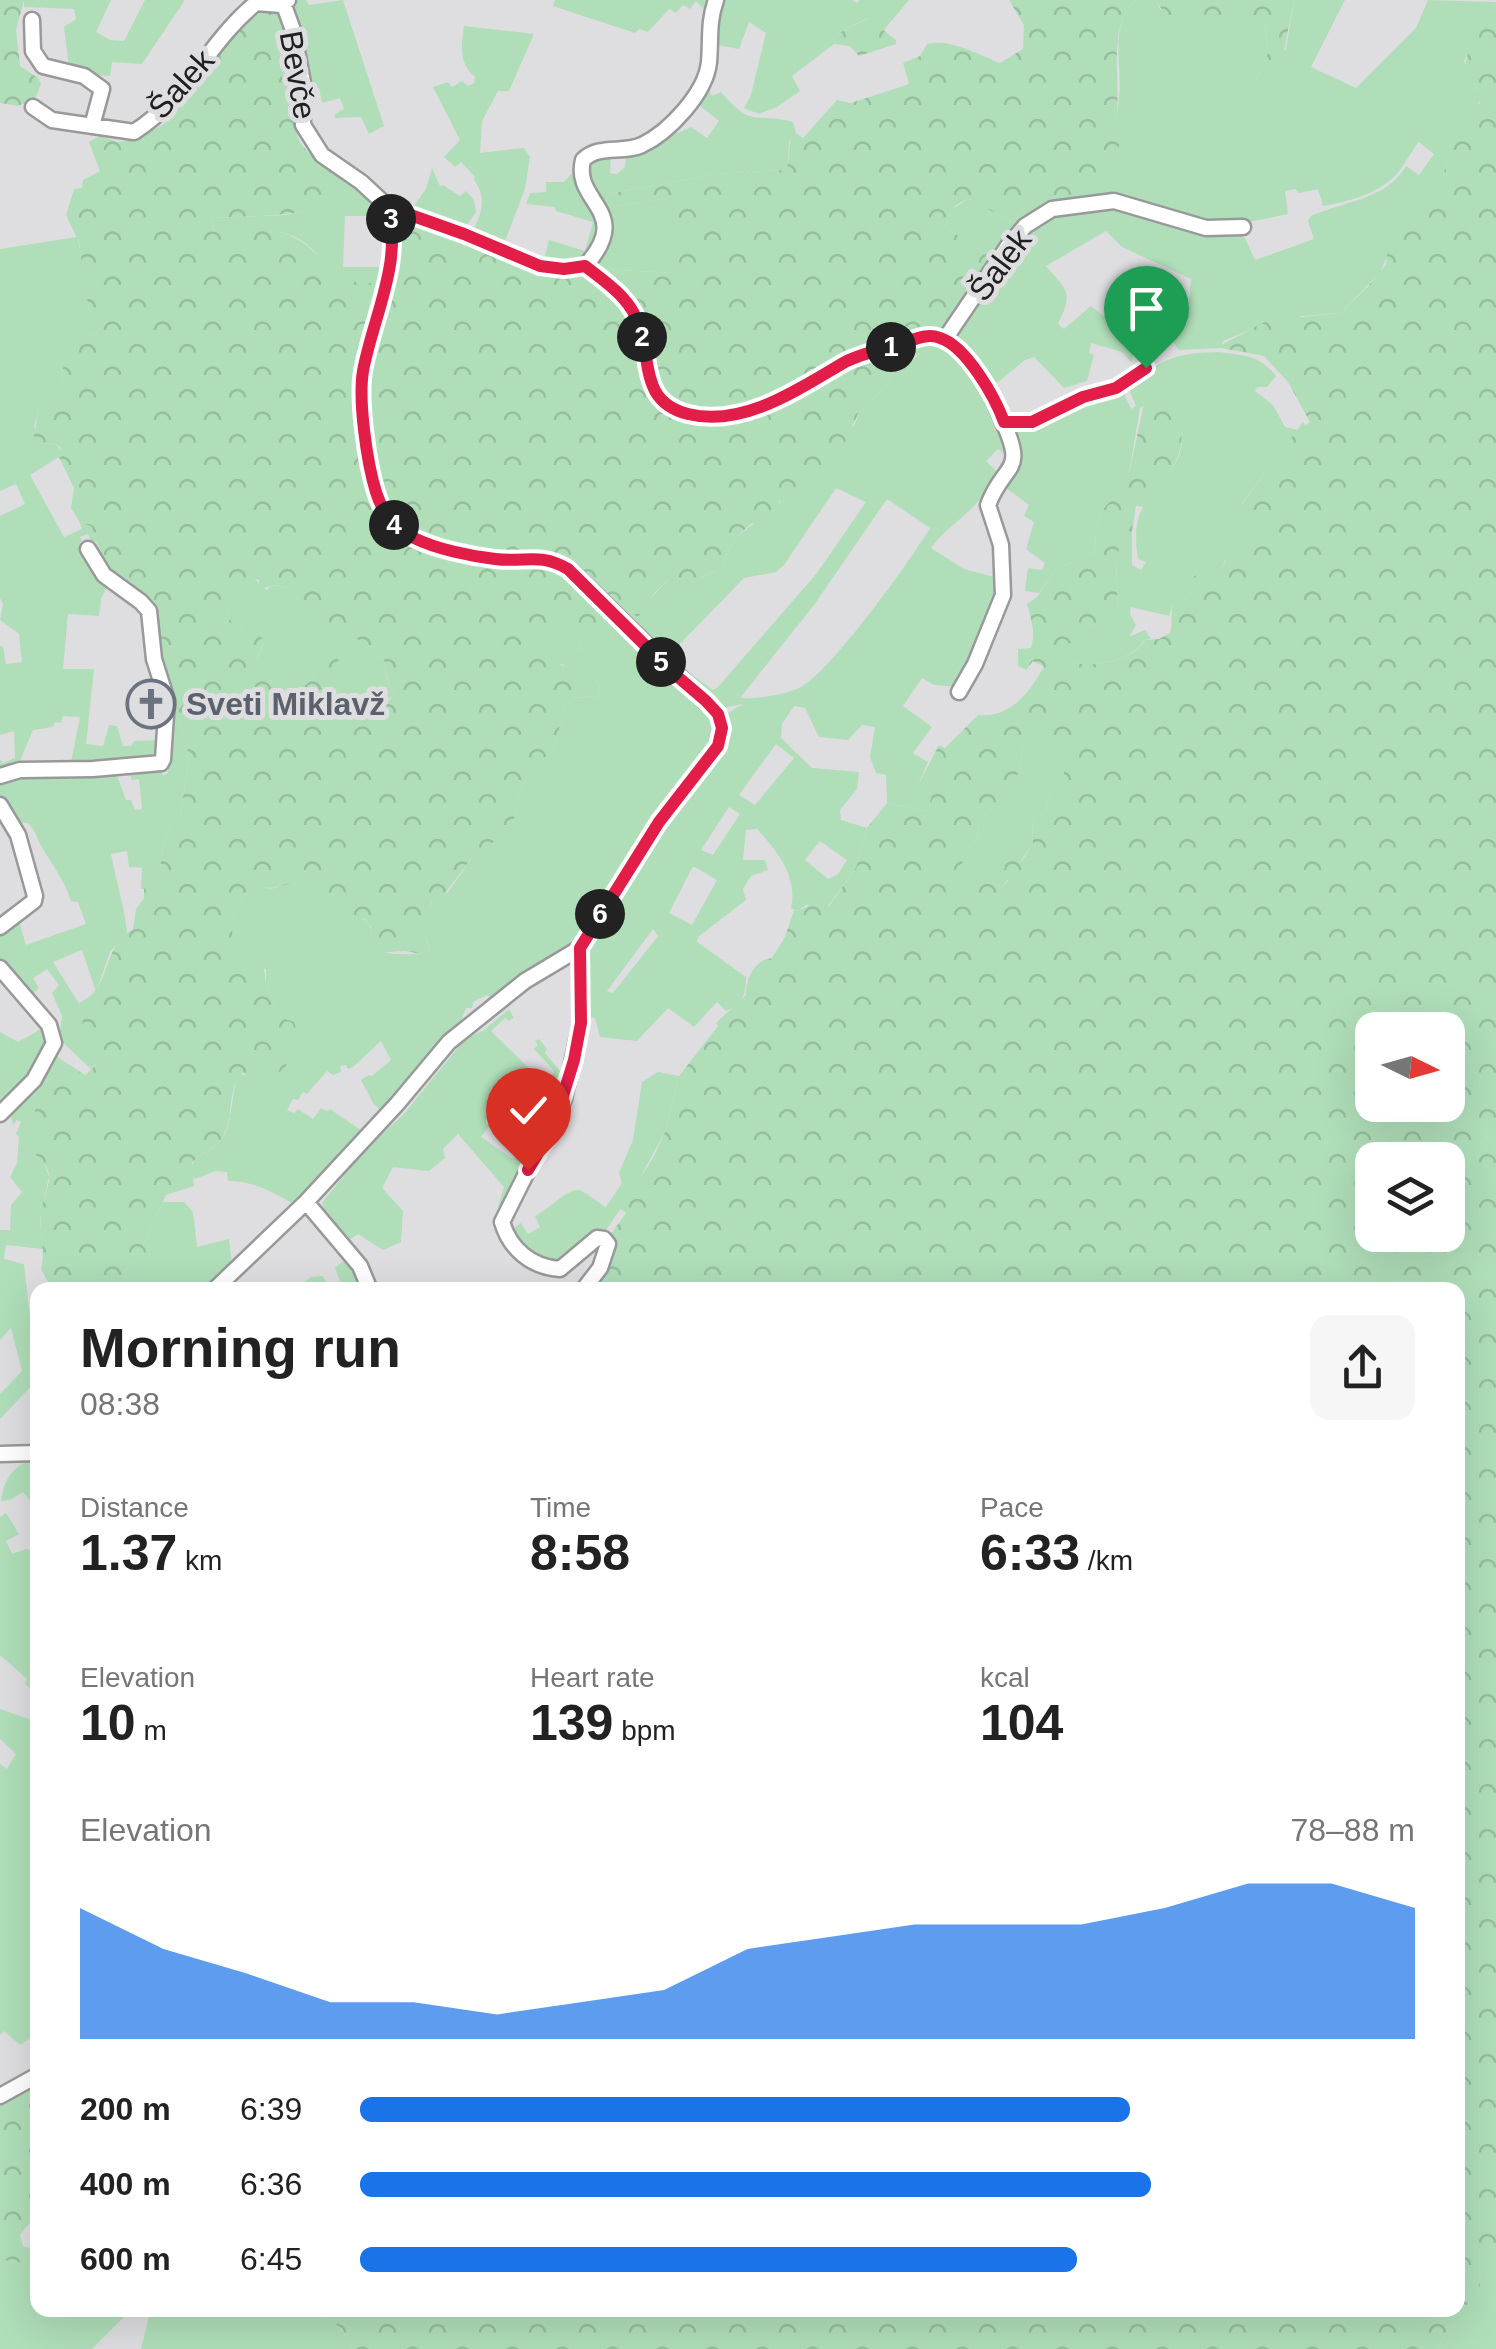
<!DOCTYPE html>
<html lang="en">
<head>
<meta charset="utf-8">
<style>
	body { margin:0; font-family:Arial,sans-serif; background:#f6f6f6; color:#222; height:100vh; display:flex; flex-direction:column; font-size:38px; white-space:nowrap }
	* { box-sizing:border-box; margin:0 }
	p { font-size:32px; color:#767676 }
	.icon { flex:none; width:55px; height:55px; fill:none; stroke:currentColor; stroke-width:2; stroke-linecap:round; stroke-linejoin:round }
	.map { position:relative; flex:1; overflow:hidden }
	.details { position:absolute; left:30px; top:1282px; width:1435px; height:1035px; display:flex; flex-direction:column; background:#fff; border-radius:20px; box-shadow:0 10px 40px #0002 }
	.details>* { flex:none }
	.needle { width:65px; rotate:95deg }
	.tools { position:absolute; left:1355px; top:1012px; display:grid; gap:20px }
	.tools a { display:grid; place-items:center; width:110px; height:110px; border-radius:20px; background:#fff; box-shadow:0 10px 40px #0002; font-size:50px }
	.pin { position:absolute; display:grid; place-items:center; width:85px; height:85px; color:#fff; margin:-102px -42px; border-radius:50% 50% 50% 0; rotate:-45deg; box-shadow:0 0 10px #0007 }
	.pin .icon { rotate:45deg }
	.km { position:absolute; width:50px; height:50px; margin:-25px; border-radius:50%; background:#222; color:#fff; font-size:28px; line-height:50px; text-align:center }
	.round { display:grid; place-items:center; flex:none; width:105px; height:105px; border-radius:20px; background:#f6f6f6 }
	.summary { display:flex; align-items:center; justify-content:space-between; height:170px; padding:0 50px }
	h1 { font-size:55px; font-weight:700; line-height:75px }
	.stats { display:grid; grid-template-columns:repeat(3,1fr); gap:15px; height:170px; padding:10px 50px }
	.stats div { display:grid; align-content:center }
	.stats b { font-size:50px; font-weight:700 }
	.stats small { font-size:28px; font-weight:400 }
	.stats p { font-size:28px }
	.chart { height:280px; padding:20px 50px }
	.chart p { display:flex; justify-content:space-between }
	.chart svg { width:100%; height:180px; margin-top:10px; fill:#1a73e8; opacity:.7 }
	ul { padding:0 50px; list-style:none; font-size:32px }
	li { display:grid; grid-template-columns:160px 120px 1fr; align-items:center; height:75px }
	li i { height:25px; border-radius:12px; background:#1a73e8 }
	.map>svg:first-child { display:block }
	.green { fill:#b0deb9; fill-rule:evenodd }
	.forest { fill:url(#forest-crowns); fill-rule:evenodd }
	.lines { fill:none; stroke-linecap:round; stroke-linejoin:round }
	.minor-casing { stroke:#99999b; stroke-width:19 }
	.minor { stroke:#fff; stroke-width:14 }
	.route-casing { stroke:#fff; stroke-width:20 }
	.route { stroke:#e11d48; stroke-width:12 }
	.labels { text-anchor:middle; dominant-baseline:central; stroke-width:10; stroke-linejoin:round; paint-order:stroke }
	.street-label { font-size:32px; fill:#202021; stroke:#dedee0 }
	.worship-label { font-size:32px; font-weight:bold; fill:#5b616d; stroke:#dedee0; text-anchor:start }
</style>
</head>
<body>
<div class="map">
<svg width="1496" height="2349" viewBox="0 0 1496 2349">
	<defs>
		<pattern id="forest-crowns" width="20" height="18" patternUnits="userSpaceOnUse" patternTransform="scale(2.5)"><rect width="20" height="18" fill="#b0deb9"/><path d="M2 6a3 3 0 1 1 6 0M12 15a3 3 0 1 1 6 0" fill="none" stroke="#97be9f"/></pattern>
	</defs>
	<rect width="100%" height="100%" fill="#dedee0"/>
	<!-- green -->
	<path class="green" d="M24,0H111L96,32L110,40L124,41L145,0H185L142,64L112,62L110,76L90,75V69L69,68L64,27L76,19L74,9L24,7Z
		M299,0H306L309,5L343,0L384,126L369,134L361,117L335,118L334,115L344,109L340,98L322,103L319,88L308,87L290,7Z
		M555,0H713L708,14L696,1L690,9L683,5L676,13L669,9L648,32L639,29L635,33L553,6Z
		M719,0H852L857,3L860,0H909L883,31L867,18L835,35L834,44L792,76L800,91L777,107L759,114L744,108L751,95L766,33L749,22L739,49L711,44Z
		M1135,0H1156L1160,9L1196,14L1238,9L1265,26L1268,52L1255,84L1286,49L1294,0H1345L1311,67L1356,88L1416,28L1428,0L1496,2L1464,61L1474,90L1483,95L1448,155L1441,187L1388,255L1380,272L1341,313L1277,318L1223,341L1221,348L1179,350L1168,335L1187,324L1191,279L1122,247L1106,231L1046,266C1067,291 1074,291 1058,324L1064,329L1091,306L1135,340L1132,363L1122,352L1091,343L1089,353L1094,355L1087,381L1064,388L1034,357L1025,360L998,382H993L953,340L954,330C976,299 996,262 1022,234C1071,182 1171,220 1231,232L1245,238L1255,260L1314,239L1308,221L1311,216C1344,201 1386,200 1406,166L1419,175L1434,154L1419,142C1410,153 1404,166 1396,175C1378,194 1347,202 1323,206L1318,189L1299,193L1295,189L1285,191L1288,214L1226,227L1099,199C1106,166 1115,132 1119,98C1123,63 1108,29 1135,0Z
		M464,26L534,34L509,91H498L482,121L480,153L524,148L530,157L525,189L505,241L472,232C482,214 487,197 474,180L475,177L461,162L455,167L444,157L460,140L433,87L448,82L452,87L462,81L468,86L474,83L475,77C459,64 461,46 464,26Z
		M706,85L712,96L721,92C754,130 753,111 793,122L796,133C783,141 793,158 785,170L717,174L596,196L584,166L589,158L611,154L610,173L617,174L625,167L626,154L670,129L678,133L691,127L707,138L719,121L699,105L688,116Z
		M432,168L440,186L443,185L460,196L466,191L474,200L476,212L464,230L411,210L426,189Z
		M574,171L596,205L599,235L583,264L543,262L549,240L585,251L593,222L556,211L555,207L526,204L530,193L546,192V182H564Z
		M347,176C395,210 392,230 383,283C362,283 340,286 324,268C319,262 317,253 311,248C286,223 244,230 212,233L213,218L285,215L337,205L344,195ZM345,216H382L383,267H343Z
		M673,197L674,273L599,269L605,208Z
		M969,199L1022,227L994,259L945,227L950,210Z
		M77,237C83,260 87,284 88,308L105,312L107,316L98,332L90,335L62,370L63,388L38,412L34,427L42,444L55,443L62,451L59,457L30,475L64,537L82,529L79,521L92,527L98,542L91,541L88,534L80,537L82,541L78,545L108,585L101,599L99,616L68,614L63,669H94L86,744L103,746L109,725L117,726L123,746H131L134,741L164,740L156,761L70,767L80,717L63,716L61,723L55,722L53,727L33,730L17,768L0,773V759L3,763L15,758L14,731L0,735V646H3L6,664L22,662L19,634L0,620L3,604L0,598V516L25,504L16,484L0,491V249Z
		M936,337L982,382L1010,458L998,449L986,461L1001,476L985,502L980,499C965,518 945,528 931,548L964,569L1002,579L1000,594L961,687L934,685L922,678L903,706L932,727L913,753L928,762L916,790L932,793L928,812L887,803L886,775L876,773L870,757L875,727L862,725L848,740L819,737L805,708L794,706L782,724L781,738L812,768L859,772L857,789L840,810L841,820L867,828L856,868L828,906L806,905L798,911L791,908C798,876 777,851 757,829L746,830L743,860H765L768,870L751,876L743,889L746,900L698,937L697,942L746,977C746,995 743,1003 726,1011L717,1002L694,1027L668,1008L637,1041L600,1037L595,1018L583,1015V955L632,868L716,753L728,713L743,704L723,708L717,706L617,613L625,610L634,615L669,579L701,578L721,569L734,539L780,503V494L801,485L855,424L860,410L888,385L895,370L914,359ZM836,488L866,502L817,573L718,687L713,690L673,661L669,656L672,652L744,578L776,572L784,565ZM887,499L930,528C911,560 831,671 801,687C786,695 757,699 740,698L814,605ZM776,744L794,758L755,805L739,795ZM729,807L740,814L713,855L701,850ZM820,841L847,860L838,874L828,879L805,860ZM695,867L717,880L692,925L669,913L692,868ZM653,929L658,936L617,988L612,993L607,991Z
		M1219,352C1246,356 1258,354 1276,376L1267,387H1257L1255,391L1273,405L1285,427L1298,430L1241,504L1255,527V543L1249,549L1225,560L1222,568L1202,572L1194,591L1182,602L1174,600L1169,616L1131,607L1130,614L1136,625L1129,637L1145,630L1151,639L1144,640C1135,658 1106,664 1086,664C1074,664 1066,659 1054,666L1048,660L1055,648L1087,625L1100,627L1118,608L1116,558L1125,530L1132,532V565L1141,570L1146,562L1138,559C1136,547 1135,531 1138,519C1145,491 1192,466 1180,427C1176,416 1161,407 1154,398L1140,408L1129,474L1124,487L1102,510L1095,534L1096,551L1055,570L1039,593L1025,591L1028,568L1042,570L1045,563L1026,549L1034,522L1024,516L1029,505L1002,485L1006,478L1008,427L1122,389L1131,409L1136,406L1127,385L1135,379L1139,383L1143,379L1142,376C1169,355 1185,353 1219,352Z
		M255,579L266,590L273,585L289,588C310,613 321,630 357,634L360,646L384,659L386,677L394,695C378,709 361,701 342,700L346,688L331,671L317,662V673L305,685L302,696H293C283,681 265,686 254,664L264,643L232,623L227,617L229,606L239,599Z
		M617,624L689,690L716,722V737L579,941L565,946L494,1001L487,995L473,1002L472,1008H466L459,1025L440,1041L441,1045L413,1073L383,1113L373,1103L361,1080L369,1075L372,1076L391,1060L381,1041L353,1067L348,1069L346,1065L340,1066L341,1072L333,1075L327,1071L307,1094L303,1092L298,1100L293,1099L287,1110L294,1113L298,1109L313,1119L321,1108L327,1111L330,1109L362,1131L294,1204C272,1192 254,1181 228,1181L227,1172L215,1171L195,1179L190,1170C195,1153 213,1152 223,1137C234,1118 230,1094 239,1075L250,1074L279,1017L266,983V969C256,965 246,962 239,954C222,933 236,896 257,885C279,894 277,882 294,884C312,886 319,901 333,909C343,915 362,914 369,924C372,930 372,941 372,948C383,956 416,955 430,952L424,930L425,916L433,900L448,892L474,855L513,823L524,778L554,749L565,706L572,698L598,696L600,688C591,670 581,674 565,666C557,662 553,654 547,647L551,633L577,632L582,651L611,636Z
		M171,717L179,719L187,742L188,760L181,814C151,838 173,873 144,889H141L142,868L129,867L127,851L111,854C116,881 124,905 127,932L110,952L96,992L82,950L53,962L83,1010L82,1026L96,1064L91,1069L59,1039L62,1016L52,993L59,985L47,969L33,978L39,988L28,998L0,963V932L17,914L26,945L86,924L78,902L71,901C64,878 51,864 40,844C36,835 35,830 28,823L14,822L0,802V779L7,775L115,770L126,800H131L135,810L142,809L139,779L132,780L129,772L158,767L163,775L168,773Z
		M1038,738H1054L1064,750V782L1049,794L1045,812L1032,819L1033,844L1002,887L972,875L961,864L965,851L977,840L979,820L987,815L1019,773L1023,747Z
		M509,1009L514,1018L509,1021L505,1018L491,1031L547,1086L554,1071L534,1049L538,1045L535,1041L539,1039L547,1049L545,1053L561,1072L527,1124L517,1109L509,1116L497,1114L493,1119H486V1124H491L481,1137L513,1159L531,1139L528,1135L565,1075L553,1119L505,1205L498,1207L504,1187L458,1134L443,1149L445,1158L429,1171L393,1167L382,1188L403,1211L401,1242L383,1250L358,1234L347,1242L326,1216L322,1203L365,1149L403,1115L465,1039L484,1030Z
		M43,1028L49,1044L40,1064L0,1111V1032L18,1042Z
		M658,1072L679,1076L665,1132L634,1189L604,1233L565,1264L538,1262L508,1232L521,1223L528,1234L540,1227L535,1216C546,1211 568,1189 577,1190C586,1191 598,1203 606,1207L622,1183L619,1173L633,1140L642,1082Z
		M32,1087L37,1102L31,1131L49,1176L40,1220L43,1249L6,1245L4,1259L24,1264L30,1316L37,1320V1380L0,1419V1394L22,1371L11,1328L0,1340V1230H10L11,1205L22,1192L10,1177L17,1163L19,1137L16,1134L21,1122L17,1120L13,1125L11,1116Z
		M163,1202H184L193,1212L197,1247L229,1239L232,1265L211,1290H131L125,1272L143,1246Z
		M348,1257L358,1271L363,1290H304L303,1283L311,1277L323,1276L328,1286L340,1281L335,1268Z
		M36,1459L37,1528L31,1531L37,1510L23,1492L10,1500L1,1501C4,1478 14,1464 36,1459Z
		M6,1513L19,1534L6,1541L12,1554L26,1549L37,1552V1694L25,1684L27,1679L0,1655V1517Z
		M0,1709L37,1722V2048L29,2039L20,2045L4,2031L0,2035V1764L7,1769L16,1754L0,1739Z
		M0,2260L37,2264L38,2310H131L92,2349H0Z
		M1492,2261H1496V2349H1437L1455,2317L1478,2293L1483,2271Z
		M156,2310H311L335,2322L349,2339L352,2349H141L150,2312Z"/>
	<!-- forest -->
	<path class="forest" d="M0,0H24L16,30L20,66L38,78L41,84L35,99L18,106L0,103Z
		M1009,0H1135C1106,30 1122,80 1116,119L1120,123L1119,146L1099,199L1022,227L969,199C952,205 950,210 945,227L994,259L965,311L924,350L895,370L888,385L860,410L845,442L822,467L801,485L780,494C780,513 772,528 752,523L734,539L721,569L700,578L669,579L654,593L638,617L625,610L617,613L555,555L531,552L511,557L493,556L420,535L393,519L384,497L368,394L377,330L397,258V217L564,273L591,274L599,269L673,273V197L605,208L596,196L717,174L785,170C792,159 787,148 792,135L796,133L803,138L837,100L851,103L909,84L903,63L920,56L927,44C950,38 979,55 1000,63L1023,49L1024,25Z
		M1156,0H1294L1280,72L1271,90L1255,84L1268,52L1265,26L1238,9L1211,19L1204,14H1196L1189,21C1174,20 1162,14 1156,0Z
		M1496,2V2261H1492L1490,2270L1483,2272L1478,2293L1455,2317L1437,2349H352C347,2328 330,2318 311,2310H1458V1290H594L609,1237L626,1213L620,1209L653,1158L665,1132L679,1076L718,1026L716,1023L746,995C746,978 754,960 772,958L785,937L794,910L798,911L816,902L829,906L856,868L867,828L887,803L928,812L932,793L915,791L939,745L945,748L978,715C1012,718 1029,692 1044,667L1033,661L1026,670L1018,666V649L1031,648C1036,632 1031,618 1027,604L1037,597L1055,570L1096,551L1095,534L1102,510L1124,487L1129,474L1145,399L1154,398C1160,406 1173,411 1177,419C1194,451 1161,484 1144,507L1136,506L1132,532L1125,530L1116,559L1118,608L1100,627L1087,625L1078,640L1056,648L1049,660L1054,665C1066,659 1074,664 1086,664C1107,664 1135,658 1145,640L1159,639L1170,633C1173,621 1170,612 1174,599L1182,602L1194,591L1187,580L1202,572L1222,568L1232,548L1242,545L1249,549L1255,543V527L1241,505L1303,422L1305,425L1310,422L1288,382L1264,356L1221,348V345L1284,312L1302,317L1341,313L1369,285L1386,264L1389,235L1394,225L1433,196L1441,187L1448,155L1468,119L1465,108L1479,104L1482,95C1443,74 1482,28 1496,2ZM1038,738L1054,739L1064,750V782L1049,794L1045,812L1032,819L1033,844L1022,861L1006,859L1004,870L1008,881L1002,887L973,875L962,864L965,851L977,840L979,820L987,815L1019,773L1023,747ZM1372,1030H1448V1105H1372ZM1372,1160H1448V1235H1372Z
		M258,7L273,8L284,15C289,36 296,57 299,77C300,87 297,98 296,108C291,154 315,156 347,176L344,195L337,205C296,216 255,216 213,218L212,232C237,231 268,225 291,236C339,259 309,285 383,283L369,328L367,480L370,502L385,526L411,542L553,564L617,624L611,636L582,651L577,633L551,634L548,647L559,655L561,665C578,670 592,671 600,688L598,696L572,698L565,706L554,749L524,778L513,823L507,833L474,855L439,901H432C423,920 423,932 430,952L427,955L405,951L377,953L372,948L371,927L365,919C355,917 341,918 333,912C321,903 317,892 302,886C284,879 277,894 257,885C230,900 221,945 250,962L258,959L263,962L266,983L279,1017L294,1022C302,1042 290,1072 267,1079C258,1082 252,1075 243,1073C226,1089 235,1115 223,1136C216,1149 201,1152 192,1163L194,1186L166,1195L143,1246L147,1250L145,1256L134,1259L125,1272L131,1290H52L41,1269C46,1250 39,1232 41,1213C42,1201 50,1187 49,1174C46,1159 31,1157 30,1141C28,1121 43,1107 32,1087L53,1054L85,1075L96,1065L82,1026L83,1011L79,1003C84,1000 89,998 93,993C110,976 105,945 133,929L136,909L144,898V889C173,872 151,838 181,814L188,760L187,742L179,719L171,717L155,654L153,612L104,569L92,527L79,521L71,508L74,488L59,457L61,448L55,443L42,444L34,436L38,412L63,388L62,371L73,342L98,332L107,316L105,312H89L79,242L66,215L74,189L82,188L83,180L100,171L89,142L100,136L118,142L132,140L163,125L237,28ZM255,579L259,580V590L274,585L289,588C312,615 318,630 356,634L360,646L356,652L360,658L373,653L384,659L386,676L394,695L388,701L379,698L368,705L343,700L346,688L331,671L339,660L332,654L322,655L317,662V673L305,685L302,696H293C283,681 265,686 254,664L264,642L260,635L241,629L227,617L229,606L239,599Z
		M868,18L896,40V44L859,56L850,46L834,44L835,35Z
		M37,2077V2214L20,2235L23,2246L37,2250V2264L0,2260V2099Z"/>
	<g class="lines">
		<!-- minor casing -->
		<g class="minor-casing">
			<path id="minor" d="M282,0L293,30L303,83V125L322,155L361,182L388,207L464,234L540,266L564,269L585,266C635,211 572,203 583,160C599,144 622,154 642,145C669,132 706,93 709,62C711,40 708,22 716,0
				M32,20L33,51L43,66L84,76L102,89L92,126
				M33,107L52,120L134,132C188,98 208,42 256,3L281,5L288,0
				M585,266C607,283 632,299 640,328C651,364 641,402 688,414C744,428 800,388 845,362C862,353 885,349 903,343C916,339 927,333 940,338C965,346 995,398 1003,422H1032L1083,397L1116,388L1146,368
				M945,339L1008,246L1025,226L1052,209L1114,201L1206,228L1243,227
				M959,692L975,664L1003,595L1001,545L988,505C1004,462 1027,474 1003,422
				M0,776L20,770L93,769L161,763L163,759L167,700L154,659L149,611L141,602L104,575L88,549
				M0,805L18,835L35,896L34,901L0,927
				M580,948L581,1023L564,1099L553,1128L528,1170L502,1222C510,1249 531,1267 560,1269L597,1238L604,1239L608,1244L600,1268L583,1290
				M0,968L49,1025L54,1043L34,1080L0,1114
				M306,1202L360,1266L370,1290
				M214,1290L306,1202L397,1104L449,1042L525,981L580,948L659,823L718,746L722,728L718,714L569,569C539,552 526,563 495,559C470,556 436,549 414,538C395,529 382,512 376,492C367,463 358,401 363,371C373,317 403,262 388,207
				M0,1454L38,1453
				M0,2096L38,2075"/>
		</g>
		<!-- minor -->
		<use href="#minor" class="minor"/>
	</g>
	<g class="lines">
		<!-- route casing -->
		<g class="route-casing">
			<path id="route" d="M528,1170L553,1128L574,1060L581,1023L580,948L659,822L718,746L722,728L718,714L706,701L671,671L568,569C539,552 526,563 495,559C470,556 436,549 414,538C395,529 382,512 376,492C367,463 358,401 363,371C373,317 403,262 388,207L464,234L540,266L564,269L585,266C607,283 632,299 640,328C651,363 641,402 688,414C744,428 800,388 845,362C862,353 885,349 903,343C916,339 927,333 940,338C966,346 995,397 1004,422H1032L1083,397L1116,388L1146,368"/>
		</g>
		<!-- route -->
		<use href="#route" class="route"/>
	</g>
	<!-- icons -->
	<defs>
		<g id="church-ring" transform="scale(2.5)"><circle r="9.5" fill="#dedee0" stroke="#6b7280" stroke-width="1.5"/><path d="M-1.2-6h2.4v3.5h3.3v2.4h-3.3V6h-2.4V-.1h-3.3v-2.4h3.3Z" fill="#6b7280"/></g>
	</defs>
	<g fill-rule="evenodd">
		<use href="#church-ring" x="151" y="704"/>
	</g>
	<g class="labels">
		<!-- street labels -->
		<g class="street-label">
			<text transform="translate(298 75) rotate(80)">Bevče</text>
			<text transform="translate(181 84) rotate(-48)">Šalek</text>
			<text transform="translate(1000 265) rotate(-53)">Šalek</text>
		</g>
		<!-- worship labels -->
		<g class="worship-label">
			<text x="186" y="704">Sveti Miklavž</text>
		</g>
	</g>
</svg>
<div class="tools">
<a><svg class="needle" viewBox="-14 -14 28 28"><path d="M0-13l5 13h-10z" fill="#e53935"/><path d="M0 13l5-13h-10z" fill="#767676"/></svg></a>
<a><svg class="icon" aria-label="layers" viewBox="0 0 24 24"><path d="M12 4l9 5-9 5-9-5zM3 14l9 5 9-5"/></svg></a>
</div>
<div class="pin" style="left:1146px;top:368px;background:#1e9e55"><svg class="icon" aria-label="arrive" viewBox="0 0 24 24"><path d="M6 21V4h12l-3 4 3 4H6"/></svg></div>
<div class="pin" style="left:528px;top:1170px;background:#d93025"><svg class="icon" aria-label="check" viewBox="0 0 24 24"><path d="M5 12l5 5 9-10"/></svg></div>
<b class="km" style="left:891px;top:347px">1</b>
<b class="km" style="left:642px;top:337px">2</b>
<b class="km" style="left:391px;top:219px">3</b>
<b class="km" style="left:394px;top:525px">4</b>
<b class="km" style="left:661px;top:662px">5</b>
<b class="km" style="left:600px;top:914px">6</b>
<section class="details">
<div class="summary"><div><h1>Morning run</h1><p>08:38</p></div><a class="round"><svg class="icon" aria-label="share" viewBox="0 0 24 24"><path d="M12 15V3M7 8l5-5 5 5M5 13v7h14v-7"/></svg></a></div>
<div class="stats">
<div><p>Distance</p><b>1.37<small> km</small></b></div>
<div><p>Time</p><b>8:58</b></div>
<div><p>Pace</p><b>6:33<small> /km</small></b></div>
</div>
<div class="stats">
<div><p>Elevation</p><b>10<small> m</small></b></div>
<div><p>Heart rate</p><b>139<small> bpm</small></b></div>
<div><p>kcal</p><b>104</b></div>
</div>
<div class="chart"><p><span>Elevation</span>78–88 m</p>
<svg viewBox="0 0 160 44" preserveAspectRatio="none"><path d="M0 44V12L10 22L20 28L30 35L40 35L50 38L60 35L70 32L80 22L90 19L100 16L110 16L120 16L130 12L140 6L150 6L160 12V44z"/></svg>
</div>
<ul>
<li><b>200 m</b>6:39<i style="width:73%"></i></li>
<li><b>400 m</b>6:36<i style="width:75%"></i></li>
<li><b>600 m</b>6:45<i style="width:68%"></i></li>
</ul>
</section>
</div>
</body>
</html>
